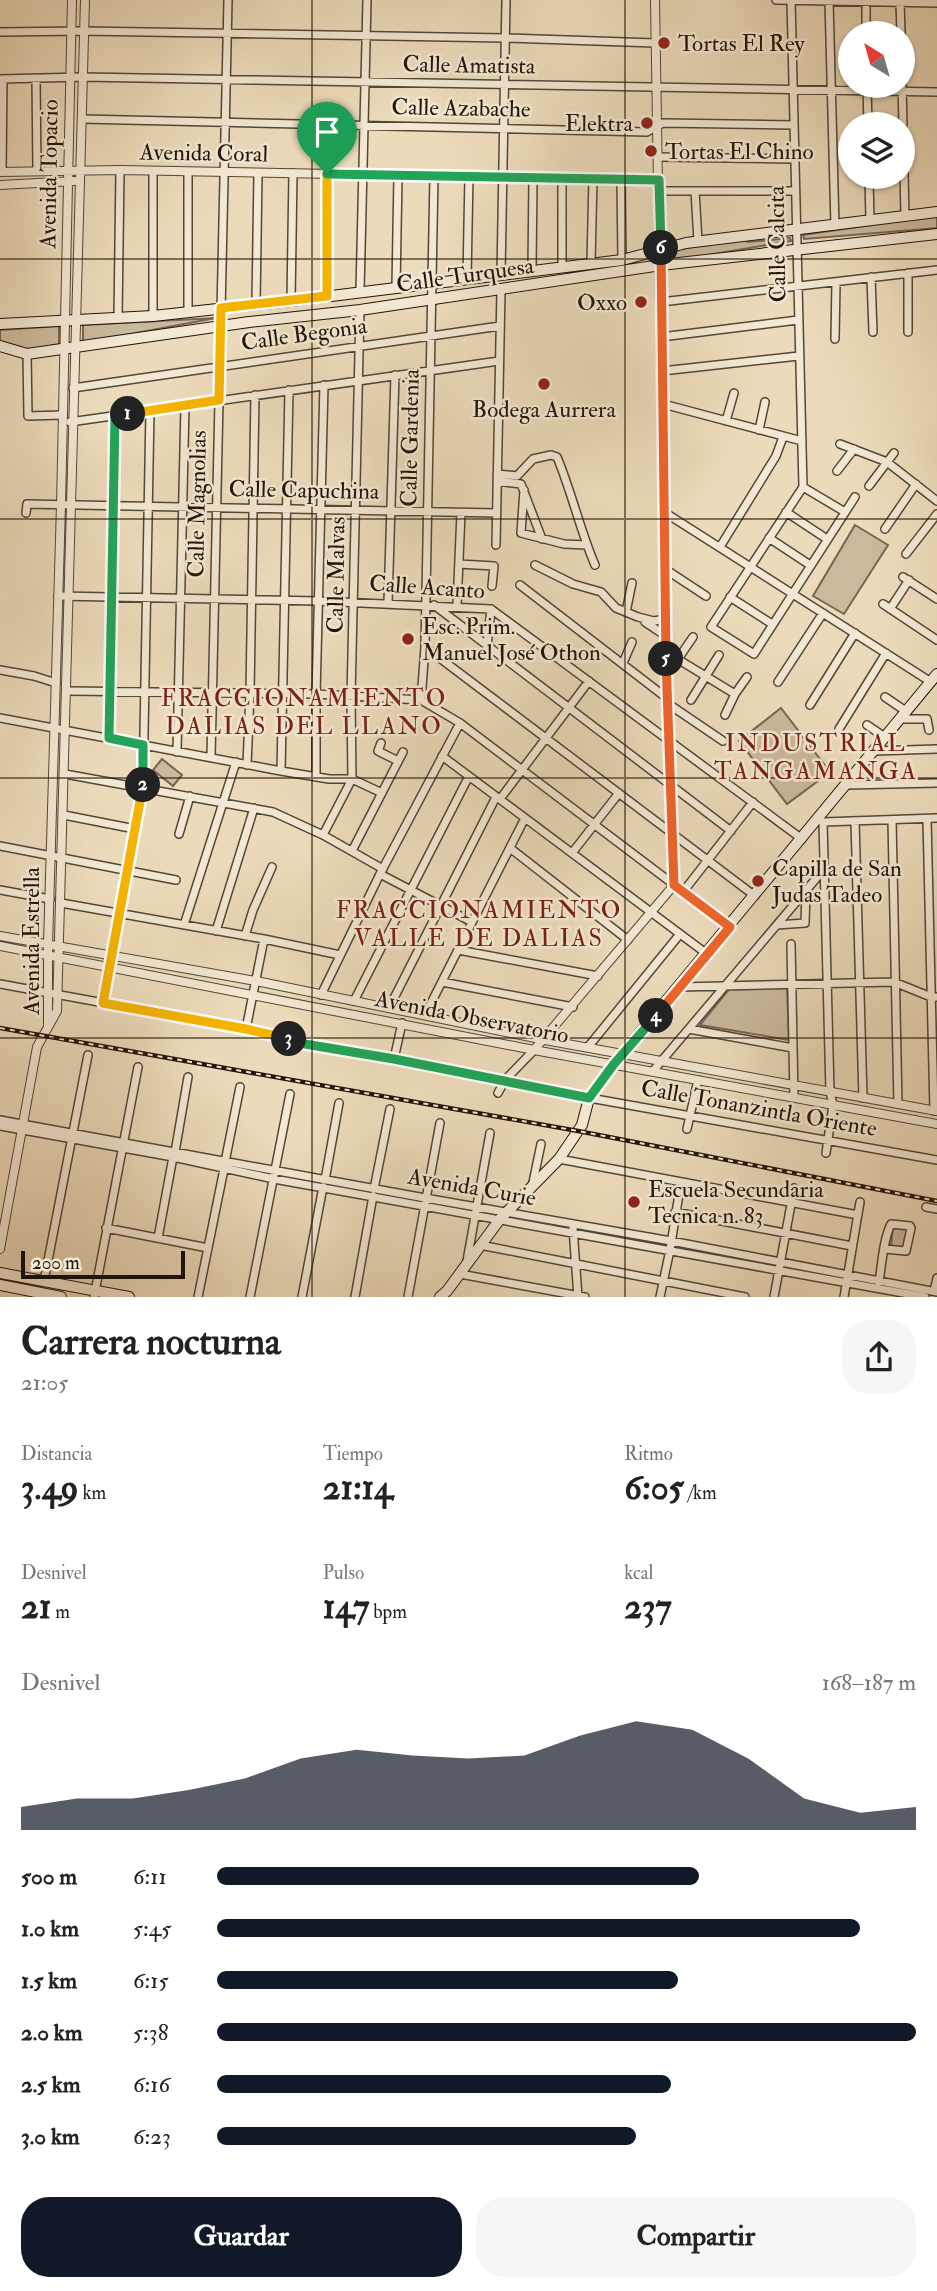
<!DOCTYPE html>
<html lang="es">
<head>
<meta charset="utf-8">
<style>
	body { margin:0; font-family:"IM FELL Double Pica",serif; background:#f6f6f6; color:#222; height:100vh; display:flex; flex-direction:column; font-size:26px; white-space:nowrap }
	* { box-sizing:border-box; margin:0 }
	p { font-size:23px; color:#767676 }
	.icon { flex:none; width:38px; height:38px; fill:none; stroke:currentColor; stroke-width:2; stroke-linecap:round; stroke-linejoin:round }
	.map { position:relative; height:1297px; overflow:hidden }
	.drawer { display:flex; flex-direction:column; background:#fff; flex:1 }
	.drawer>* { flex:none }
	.needle { width:46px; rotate:323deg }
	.fabs { position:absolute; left:838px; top:21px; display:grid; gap:14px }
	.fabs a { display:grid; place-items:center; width:77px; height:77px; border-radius:50%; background:#fff; box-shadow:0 2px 5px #0004; font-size:35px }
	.scale { position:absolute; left:21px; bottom:18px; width:164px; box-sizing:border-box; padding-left:7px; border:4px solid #221408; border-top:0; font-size:19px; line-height:24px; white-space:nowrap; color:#221408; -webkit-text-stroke:5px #f3e8d3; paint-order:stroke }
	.pin { position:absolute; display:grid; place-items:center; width:60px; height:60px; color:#fff; margin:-72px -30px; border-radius:50% 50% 50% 0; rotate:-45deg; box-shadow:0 0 7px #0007 }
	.pin .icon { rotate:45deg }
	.km { position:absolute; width:35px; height:35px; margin:-18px; border-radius:50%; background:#222; color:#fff; font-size:19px; line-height:35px; text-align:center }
	.round { display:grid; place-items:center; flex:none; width:74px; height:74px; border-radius:28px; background:#f6f6f6 }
	.head { display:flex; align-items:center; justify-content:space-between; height:119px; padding:0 21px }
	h1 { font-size:38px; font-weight:700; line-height:52px }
	.metrics { display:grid; grid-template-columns:repeat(3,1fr); gap:10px; height:119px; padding:7px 21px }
	.metrics div { display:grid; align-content:center }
	.metrics b { font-size:35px; font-weight:700 }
	.metrics small { font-size:19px; font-weight:400 }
	.metrics p { font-size:19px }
	.chart { height:196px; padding:14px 21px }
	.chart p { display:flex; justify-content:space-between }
	.chart svg { width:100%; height:126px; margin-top:7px; fill:#111827; opacity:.7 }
	.primary-button { display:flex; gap:14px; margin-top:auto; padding:14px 21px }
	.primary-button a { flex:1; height:80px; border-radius:28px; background:#111827; color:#fff; font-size:28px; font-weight:700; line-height:80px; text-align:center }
	.primary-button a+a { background:#f6f6f6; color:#222 }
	ul { padding:0 21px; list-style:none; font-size:23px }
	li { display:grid; grid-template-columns:112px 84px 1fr; align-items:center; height:52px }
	li i { height:18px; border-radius:9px; background:#111827 }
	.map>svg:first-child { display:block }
	.green { fill:#cab99d; stroke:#766652; stroke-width:2 }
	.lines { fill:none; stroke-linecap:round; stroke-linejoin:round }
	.minor-casing { stroke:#544635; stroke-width:10 }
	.tertiary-casing { stroke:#544635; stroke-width:10 }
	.secondary-casing { stroke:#221408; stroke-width:12 }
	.minor { stroke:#f3e8d3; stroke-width:7 }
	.tertiary { stroke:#f3e8d3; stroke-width:8 }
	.secondary { stroke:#f3e8d3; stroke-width:10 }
	.rail-casing { stroke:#221408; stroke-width:4.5 }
	.rail { stroke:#f3e8d3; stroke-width:2; stroke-dasharray:5; stroke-linecap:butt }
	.split-1-casing { stroke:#fff; stroke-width:14 }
	.split-2-casing { stroke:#fff; stroke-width:14 }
	.split-3-casing { stroke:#fff; stroke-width:14 }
	.split-4-casing { stroke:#fff; stroke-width:14 }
	.split-5-casing { stroke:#fff; stroke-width:14 }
	.split-6-casing { stroke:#fff; stroke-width:14 }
	.split-7-casing { stroke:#fff; stroke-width:14 }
	.split-1 { stroke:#f5b400; stroke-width:9 }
	.split-2 { stroke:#22a559; stroke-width:9 }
	.split-3 { stroke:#f5b400; stroke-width:9 }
	.split-4 { stroke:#22a559; stroke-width:9 }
	.split-5 { stroke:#f0652b; stroke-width:9 }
	.split-6 { stroke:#f0652b; stroke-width:9 }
	.split-7 { stroke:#22a559; stroke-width:9 }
	.grid { fill:none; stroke:#221408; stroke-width:2; stroke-opacity:0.55 }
	.poi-dot { fill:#8f2418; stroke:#f3e8d3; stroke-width:2.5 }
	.labels { text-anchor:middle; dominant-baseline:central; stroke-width:5; stroke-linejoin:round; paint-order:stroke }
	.poi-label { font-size:23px; fill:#221408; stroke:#f3e8d3; text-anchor:start }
	.street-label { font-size:23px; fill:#221408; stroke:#f3e8d3 }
	.neighbourhood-label { font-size:24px; letter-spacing:2px; fill:#7a1f14; stroke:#f3e8d3 }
</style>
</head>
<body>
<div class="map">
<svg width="937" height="1297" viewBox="0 0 937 1297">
	<rect width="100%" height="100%" fill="#ecdbbb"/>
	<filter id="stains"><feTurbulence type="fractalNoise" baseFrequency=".00286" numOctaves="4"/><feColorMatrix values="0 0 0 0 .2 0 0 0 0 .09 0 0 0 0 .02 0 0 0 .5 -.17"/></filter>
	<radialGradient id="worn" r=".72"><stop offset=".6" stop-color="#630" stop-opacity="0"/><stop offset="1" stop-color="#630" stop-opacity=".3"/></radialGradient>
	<!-- green -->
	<path class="green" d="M937,215V228L804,239L803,235Z
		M790,238L791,241L666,262L667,251L743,239L748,242Z
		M216,318L83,343V325Z
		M59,326V348L30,352L0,344V330Z
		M855,525L888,545L844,614L813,596Z
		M781,708L830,772L787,804L739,741Z
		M162,759L182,775L173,786L153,770Z
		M787,986L789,1040L700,1025L730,988Z
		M893,1227L910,1230L904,1250L891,1245Z"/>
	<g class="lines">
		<!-- minor casing -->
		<g class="minor-casing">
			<path id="minor" d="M776,0L937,3
				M791,0L803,487
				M829,1L835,226
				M866,2V33
				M900,2L901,33
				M0,32L84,31L505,38L655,43
				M36,78L37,171
				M0,79L83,77L937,92
				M867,86L868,124
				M902,86L903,124
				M82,119L647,132L663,123L794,125
				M903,130L905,216
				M658,157L794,159
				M2,172L3,79
				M869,177L870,221
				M621,179L622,260
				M659,191H795
				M695,191L698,241
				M591,263L593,178
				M562,267V178
				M532,270L533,177
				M908,273V332
				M501,274L506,0
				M871,277L873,332
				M467,278L469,176
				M396,287L398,176
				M360,291L367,0
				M327,296V174
				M291,301L293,173
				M661,302L937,270
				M256,304L258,173
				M188,313V172
				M153,316V171
				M118,318L120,170
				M661,337L798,320
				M835,339L836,282
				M27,354L28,416L63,415
				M662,371L799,356
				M73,388L500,326
				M663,404L802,441
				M726,421L734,393
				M70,422L499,361
				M759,430L765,402
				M840,444L887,462L937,501
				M837,471L854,449
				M497,474L517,476L533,459L551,455L557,457C572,493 580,530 595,565
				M497,481L521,484L542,539
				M869,486L894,453
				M803,487L711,627L754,654L855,497
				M803,487L845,512
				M524,490L521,533L564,544L587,545
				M664,512L931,682
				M786,512L827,539
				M26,513L27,504L496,513
				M885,529L916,484
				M769,538L810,565
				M496,545L501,290
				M720,547L776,456L783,437
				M906,554L937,514
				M459,564L494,566L492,586
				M535,565L573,584L601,592L616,608L638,617L654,621L665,619
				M665,569L706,596
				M903,577L937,599
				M520,585L668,699
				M58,596L319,601L491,609L802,839
				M730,597L772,624
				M388,603L395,375
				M883,604L937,640
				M434,605L731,831
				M457,606L461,513
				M890,609L909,580
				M626,612L632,583
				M645,622L666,636
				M487,646L491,609
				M425,647L755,896
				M666,652L735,694
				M678,659L693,637
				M623,663L632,642
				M0,670L34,676L56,683
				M778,682L823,613
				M68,691L316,694L421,700L460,723L730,927
				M885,697L907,712
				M421,700L425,647L434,176
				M691,700L719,655
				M667,703L723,741
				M810,705L855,633
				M725,715L735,694L747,677
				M0,718L281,771L329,779H352L382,793
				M902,719H927L929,730
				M867,725L886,738
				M839,729L886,653
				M109,738L115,416
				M381,743L378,751L398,761
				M875,751L937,749
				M177,752L185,406
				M442,756L707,954
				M211,757L228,0
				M247,765L250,693L255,395
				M281,771L289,390
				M65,774L273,812L323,835L383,869
				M316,777V694L324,385
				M847,785L937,783
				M500,799L589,681
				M64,815L135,829
				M819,819L823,822L830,1092L833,1105L826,1153
				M927,819L934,1111
				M892,820L898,1104
				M855,821L863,1098
				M823,822L937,818
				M179,834L190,796
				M323,835L352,779L351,697L360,310
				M0,846L176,880
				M510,848L628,940
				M352,851L403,752
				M572,853L619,793
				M380,874L472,922
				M0,890L50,899
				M683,892L753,802
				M61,903L264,939L340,955
				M184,925L236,762
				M777,925L805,923L806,892
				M216,931L254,808
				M245,936L253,910L272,867
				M791,944L794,1097
				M458,950L598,976
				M442,982L573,1007
				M0,984L246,1029L305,1044L394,1059L573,1095L937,1160
				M680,987L894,982L931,997H937
				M321,995L380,874L460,723
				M354,1001L469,776
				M103,1003L143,787L150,411
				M389,1008L496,797
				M425,1015L525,818
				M246,1029L264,939
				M689,1029L793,1048
				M588,1047L680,934
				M394,1059L402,1023
				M653,1071L825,868
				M498,1093L505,1080L534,1050
				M0,1120L425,1198L671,1241L937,1292
				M0,1126L173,1157L274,1179L925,1297
				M687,1129L698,1080
				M175,1152L188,1077
				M559,1159L858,1215
				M225,1162L240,1087
				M325,1180L339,1103
				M532,1187L541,1144
				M374,1189L390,1109
				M926,1207L937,1209
				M675,1212L852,1246
				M106,1228L208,1248
				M573,1228L578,1297
				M158,1238L173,1157
				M480,1245L745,1297
				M467,1261L490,1133
				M460,1274L585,1297
				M44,1281L88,1055
				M879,1282C882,1264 883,1240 891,1224L910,1226L911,1228L906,1251L885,1249
				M934,1291L937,1278
				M94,1297L138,1067
				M198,1297L224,1169
				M250,1297L290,1094
				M302,1297L323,1187
				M355,1297L373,1196
				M408,1297L440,1123
				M660,1297L670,1250L681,1182
				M774,1297L794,1188
				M844,1297L860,1202"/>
		</g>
		<!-- tertiary casing -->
		<g class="tertiary-casing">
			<path id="tertiary" d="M0,172L120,170L659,180
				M0,185L74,181
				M0,936L256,981L545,1040L937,1111
				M0,946L534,1050L937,1124
				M48,1026V945L61,505L72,0
				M534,1050L674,885L665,619L655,0
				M0,1249L37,1047L57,1011L85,0"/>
		</g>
		<!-- secondary casing -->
		<g class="secondary-casing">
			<path id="secondary" d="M0,324L153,316L291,301L622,260L686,243L937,212
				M0,346L27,354L249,322L360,310L661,265L937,234
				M0,1273L129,1297
				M0,1285L61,1297
				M440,1297L447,1291L500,1219L559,1159L582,1125L589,1098L614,1064L937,674"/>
		</g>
		<!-- minor -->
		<use href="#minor" class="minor"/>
		<!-- tertiary -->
		<use href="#tertiary" class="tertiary"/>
		<!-- secondary -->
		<use href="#secondary" class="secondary"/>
		<!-- rail casing -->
		<g class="rail-casing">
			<path id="rail" d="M0,1028L578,1131L937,1201"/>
		</g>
		<!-- rail -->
		<use href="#rail" class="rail"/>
	</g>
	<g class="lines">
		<!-- split-1 casing -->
		<g class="split-1-casing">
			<path id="split-1" d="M128,414L219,400L221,308L327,296V174"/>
		</g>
		<!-- split-2 casing -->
		<g class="split-2-casing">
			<path id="split-2" d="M128,414L115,416L109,738L143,745V785"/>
		</g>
		<!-- split-3 casing -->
		<g class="split-3-casing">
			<path id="split-3" d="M143,785L103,1003L246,1029L289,1039"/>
		</g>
		<!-- split-4 casing -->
		<g class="split-4-casing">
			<path id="split-4" d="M289,1039L305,1044L394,1059L589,1098L614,1064L656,1016"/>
		</g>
		<!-- split-5 casing -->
		<g class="split-5-casing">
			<path id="split-5" d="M656,1016L730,927L674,885L666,659"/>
		</g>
		<!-- split-6 casing -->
		<g class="split-6-casing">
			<path id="split-6" d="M661,248L666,659"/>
		</g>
		<!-- split-7 casing -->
		<g class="split-7-casing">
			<path id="split-7" d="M327,174L659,180L661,248"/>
		</g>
		<!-- split-1 -->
		<use href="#split-1" class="split-1"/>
		<!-- split-2 -->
		<use href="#split-2" class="split-2"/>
		<!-- split-3 -->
		<use href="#split-3" class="split-3"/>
		<!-- split-4 -->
		<use href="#split-4" class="split-4"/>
		<!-- split-5 -->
		<use href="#split-5" class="split-5"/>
		<!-- split-6 -->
		<use href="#split-6" class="split-6"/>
		<!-- split-7 -->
		<use href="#split-7" class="split-7"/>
	</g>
	<!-- grid -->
	<path class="grid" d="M312,0V1297M625,0V1297M0,259H937M0,519H937M0,778H937M0,1038H937"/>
	<!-- markers -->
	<g class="poi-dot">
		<circle cx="664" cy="43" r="7"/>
		<circle cx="647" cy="123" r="7"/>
		<circle cx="651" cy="151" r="7"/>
		<circle cx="641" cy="302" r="7"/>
		<circle cx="544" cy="384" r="7"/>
		<circle cx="408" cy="639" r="7"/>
		<circle cx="758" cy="881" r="7"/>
		<circle cx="634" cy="1202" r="7"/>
	</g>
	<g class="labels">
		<!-- poi labels -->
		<g class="poi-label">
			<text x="678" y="43">Tortas El Rey</text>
			<text x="633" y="123" text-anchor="end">Elektra</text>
			<text x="665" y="151">Tortas El Chino</text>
			<text x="627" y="302" text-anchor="end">Oxxo</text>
			<text x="544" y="409" text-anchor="middle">Bodega Aurrera</text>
			<text x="422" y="626">Esc. Prim.<tspan x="422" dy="26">Manuel José Othon</tspan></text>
			<text x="772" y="868">Capilla de San<tspan x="772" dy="26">Judas Tadeo</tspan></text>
			<text x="648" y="1189">Escuela Secundaria<tspan x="648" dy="26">Tecnica n. 83</tspan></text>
		</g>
		<!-- street labels -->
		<g class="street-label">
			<text transform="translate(469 65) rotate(1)">Calle Amatista</text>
			<text transform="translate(461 108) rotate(1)">Calle Azabache</text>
			<text transform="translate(204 153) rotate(1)">Avenida Coral</text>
			<text transform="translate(49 174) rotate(-89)">Avenida Topacio</text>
			<text transform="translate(777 244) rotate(-91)">Calle Calcita</text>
			<text transform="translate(465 275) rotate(-8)">Calle Turquesa</text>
			<text transform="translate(304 334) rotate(-8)">Calle Begonia</text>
			<text transform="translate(410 438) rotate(-89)">Calle Gardenia</text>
			<text transform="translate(304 490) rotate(1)">Calle Capuchina</text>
			<text transform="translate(197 504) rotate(-89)">Calle Magnolias</text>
			<text transform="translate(336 575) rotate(-89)">Calle Malvas</text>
			<text transform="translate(427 587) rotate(4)">Calle Acanto</text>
			<text transform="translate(31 941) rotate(-90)">Avenida Estrella</text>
			<text transform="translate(472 1017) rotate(11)">Avenida Observatorio</text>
			<text transform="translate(759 1108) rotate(10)">Calle Tonanzintla Oriente</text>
			<text transform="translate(472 1187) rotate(10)">Avenida Curie</text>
		</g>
		<!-- neighbourhood labels -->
		<g class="neighbourhood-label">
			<text x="304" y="698">FRACCIONAMIENTO<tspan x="304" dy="28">DALIAS DEL LLANO</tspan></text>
			<text x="816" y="743">INDUSTRIAL<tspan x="816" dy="28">TANGAMANGA</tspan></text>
			<text x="479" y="910">FRACCIONAMIENTO<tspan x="479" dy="28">VALLE DE DALIAS</tspan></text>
		</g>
	</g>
	<rect width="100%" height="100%" filter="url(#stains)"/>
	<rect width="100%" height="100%" fill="url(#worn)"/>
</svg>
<div class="fabs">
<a><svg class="needle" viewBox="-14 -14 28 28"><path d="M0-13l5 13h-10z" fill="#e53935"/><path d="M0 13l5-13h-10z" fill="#767676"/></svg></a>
<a><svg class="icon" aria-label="layers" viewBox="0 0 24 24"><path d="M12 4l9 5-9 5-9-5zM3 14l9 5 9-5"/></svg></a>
</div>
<div class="scale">200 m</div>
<div class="pin" style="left:327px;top:174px;background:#1e9e55"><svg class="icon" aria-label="arrive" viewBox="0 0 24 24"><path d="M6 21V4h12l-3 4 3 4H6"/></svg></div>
<b class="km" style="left:128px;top:414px">1</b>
<b class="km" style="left:143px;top:785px">2</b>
<b class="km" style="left:289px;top:1039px">3</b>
<b class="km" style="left:656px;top:1016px">4</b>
<b class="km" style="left:666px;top:659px">5</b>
<b class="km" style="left:661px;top:248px">6</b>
</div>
<section class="drawer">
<div class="head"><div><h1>Carrera nocturna</h1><p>21:05</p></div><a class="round"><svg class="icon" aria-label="share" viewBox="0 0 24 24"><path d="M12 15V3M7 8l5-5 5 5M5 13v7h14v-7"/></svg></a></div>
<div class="metrics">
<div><p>Distancia</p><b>3.49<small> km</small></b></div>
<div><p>Tiempo</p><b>21:14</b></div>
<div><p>Ritmo</p><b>6:05<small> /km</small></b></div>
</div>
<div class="metrics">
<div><p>Desnivel</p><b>21<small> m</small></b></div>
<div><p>Pulso</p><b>147<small> bpm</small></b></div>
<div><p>kcal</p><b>237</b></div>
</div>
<div class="chart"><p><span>Desnivel</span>168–187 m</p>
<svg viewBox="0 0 160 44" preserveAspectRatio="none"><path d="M0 44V36L10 33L20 33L30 30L40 26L50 19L60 16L70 18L80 19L90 18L100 11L110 6L120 9L130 19L140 33L150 38L160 36V44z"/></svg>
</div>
<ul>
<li><b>500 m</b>6:11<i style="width:69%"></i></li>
<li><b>1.0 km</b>5:45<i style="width:92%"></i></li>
<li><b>1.5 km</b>6:15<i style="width:66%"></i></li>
<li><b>2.0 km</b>5:38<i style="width:100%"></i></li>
<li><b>2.5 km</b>6:16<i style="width:65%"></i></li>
<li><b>3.0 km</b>6:23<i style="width:60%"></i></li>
</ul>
<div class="primary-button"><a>Guardar</a><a>Compartir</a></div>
</section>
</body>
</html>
